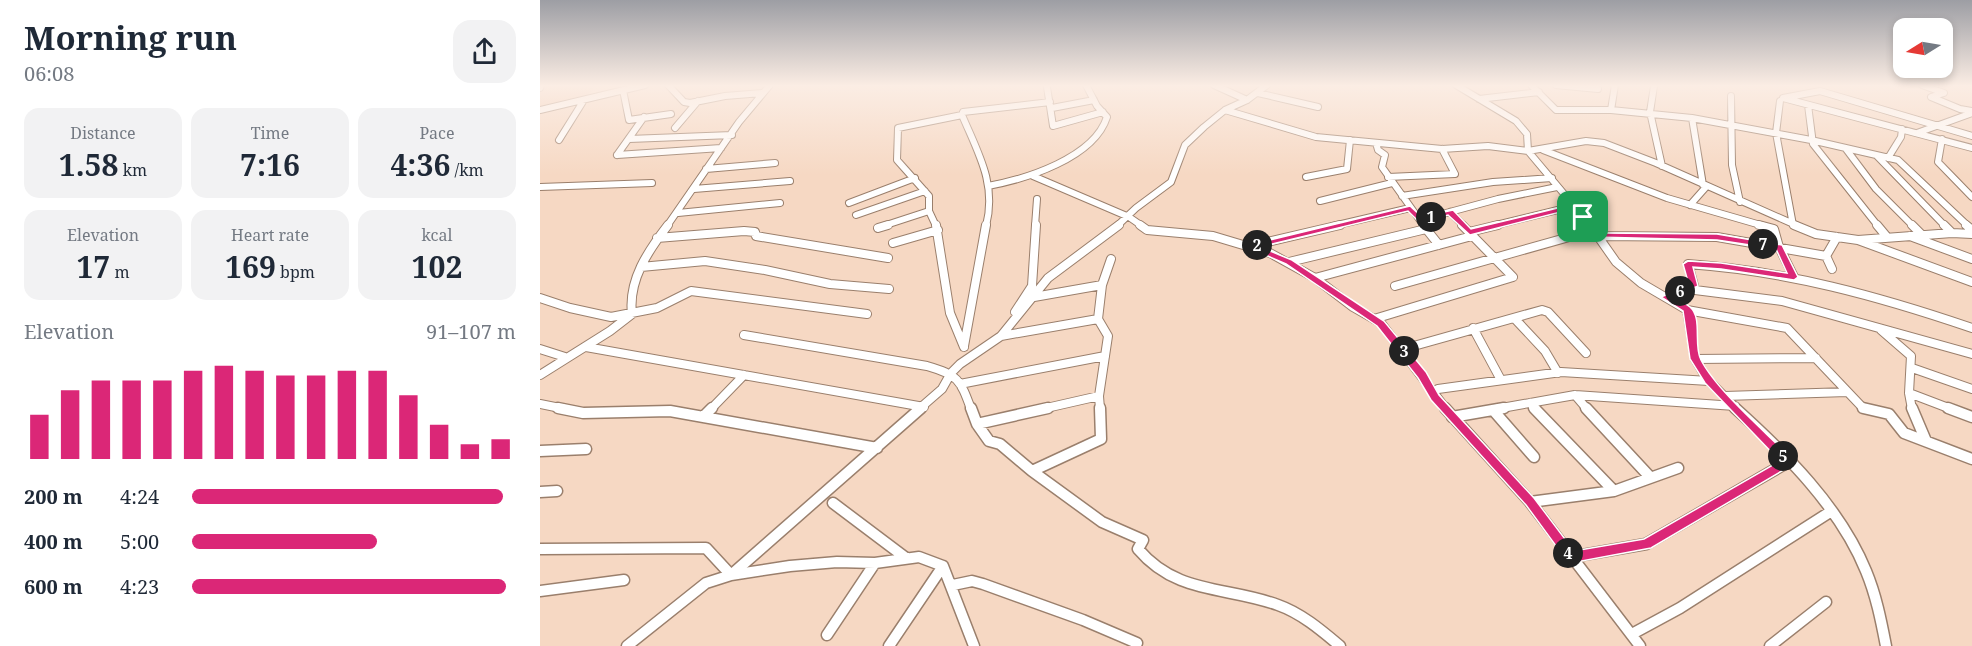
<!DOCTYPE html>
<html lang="en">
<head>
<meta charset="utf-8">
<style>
	body { margin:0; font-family:"Noto Serif",serif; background:#f2f2f3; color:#1f2937; height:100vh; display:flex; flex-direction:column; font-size:22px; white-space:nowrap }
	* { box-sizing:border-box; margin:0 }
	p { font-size:20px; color:#747a83 }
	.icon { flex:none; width:33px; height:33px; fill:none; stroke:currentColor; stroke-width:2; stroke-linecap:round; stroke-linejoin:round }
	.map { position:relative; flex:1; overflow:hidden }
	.side { display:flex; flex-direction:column; background:#fff; width:540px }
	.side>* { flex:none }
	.needle { width:39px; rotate:259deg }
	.fabs { position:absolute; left:1353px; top:18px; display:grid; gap:12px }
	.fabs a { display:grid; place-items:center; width:60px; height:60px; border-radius:12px; background:#fff; box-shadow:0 3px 9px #0003; font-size:30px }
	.pin { position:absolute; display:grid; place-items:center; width:51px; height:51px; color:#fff; margin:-26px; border-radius:12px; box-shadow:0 3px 9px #0006 }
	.km { position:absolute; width:30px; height:30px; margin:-15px; border-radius:50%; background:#222; color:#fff; font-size:16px; line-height:30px; text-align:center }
	.round { display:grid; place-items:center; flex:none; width:63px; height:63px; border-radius:18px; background:#f2f2f3 }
	.summary { display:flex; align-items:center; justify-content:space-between; height:102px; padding:0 24px }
	h1 { font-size:33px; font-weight:700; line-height:45px }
	.stats { display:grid; grid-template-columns:repeat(3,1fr); gap:9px; height:102px; padding:6px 24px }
	.stats div { display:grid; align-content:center; border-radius:15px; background:#f2f2f3; text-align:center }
	.stats b { font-size:30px; font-weight:700 }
	.stats small { font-size:16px; font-weight:400 }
	.stats p { font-size:16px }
	.chart { height:168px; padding:12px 24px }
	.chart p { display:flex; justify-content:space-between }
	.chart svg { width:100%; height:108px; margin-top:6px; stroke:#db2777; stroke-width:6 }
	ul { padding:0 24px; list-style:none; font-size:20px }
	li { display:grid; grid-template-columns:96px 72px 1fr; align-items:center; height:45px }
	li i { height:15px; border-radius:8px; background:#db2777 }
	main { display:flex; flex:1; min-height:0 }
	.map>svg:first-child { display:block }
	.built { fill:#f2cdb4 }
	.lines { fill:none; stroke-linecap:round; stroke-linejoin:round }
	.minor-far2-casing { stroke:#9a7f6c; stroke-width:8 }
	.minor-far1-casing { stroke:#9a7f6c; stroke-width:10 }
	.minor-casing { stroke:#9a7f6c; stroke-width:13 }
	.minor-far2 { stroke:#fff; stroke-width:6 }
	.minor-far1 { stroke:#fff; stroke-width:8 }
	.minor { stroke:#fff; stroke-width:10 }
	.route { fill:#db2777; stroke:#fff; stroke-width:1.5; fill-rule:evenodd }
</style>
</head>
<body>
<main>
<section class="side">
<div class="summary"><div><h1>Morning run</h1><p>06:08</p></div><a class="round"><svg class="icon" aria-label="share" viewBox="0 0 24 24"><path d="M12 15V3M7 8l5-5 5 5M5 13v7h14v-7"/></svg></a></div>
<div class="stats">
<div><p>Distance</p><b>1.58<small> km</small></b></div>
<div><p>Time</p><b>7:16</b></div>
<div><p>Pace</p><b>4:36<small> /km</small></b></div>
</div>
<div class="stats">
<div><p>Elevation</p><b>17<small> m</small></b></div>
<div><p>Heart rate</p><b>169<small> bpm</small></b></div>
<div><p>kcal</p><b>102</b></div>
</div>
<div class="chart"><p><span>Elevation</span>91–107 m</p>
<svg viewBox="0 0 160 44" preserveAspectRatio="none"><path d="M5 44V26M15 44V16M25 44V12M35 44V12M45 44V12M55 44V8M65 44V6M75 44V8M85 44V10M95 44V10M105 44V8M115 44V8M125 44V18M135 44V30M145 44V38M155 44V36"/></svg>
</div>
<ul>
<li><b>200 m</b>4:24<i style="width:96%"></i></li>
<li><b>400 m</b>5:00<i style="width:57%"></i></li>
<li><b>600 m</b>4:23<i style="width:97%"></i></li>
</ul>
</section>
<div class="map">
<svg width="1432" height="646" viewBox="0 0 1432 646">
	<rect width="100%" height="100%" fill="#f6d8c3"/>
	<!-- built -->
	<path class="built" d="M0,85H44L54,89L42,99L3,109L0,115Z"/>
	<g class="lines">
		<!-- minor-far2 casing -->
		<g class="minor-far2-casing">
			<path id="minor-far2" d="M128,85L144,102L150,103L185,96L222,93
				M674,85L707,100
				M916,85L976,121L987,134L988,151L1051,226
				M991,85L1016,110H1071L1152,118L1271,140L1358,160L1428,226
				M1016,85L1058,89
				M1382,85L1404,93L1391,97L1420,109L1432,111
				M1114,86L1110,112L1122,166
				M507,87L513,126L563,112
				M0,88L1,85
				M83,90L89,120L131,114
				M718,93L778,107
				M1191,96L1192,165L1200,202
				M1243,98L1280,91L1432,136
				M1243,98L1432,148
				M939,99L999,92
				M1240,101L1236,133L1253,225
				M1268,105L1273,144L1338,226
				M512,108L554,100
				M0,110L105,85
				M685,110L776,137L902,149L948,146L988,151L1046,141L1064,143L1116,163L1258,226
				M1071,110L1075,85
				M1152,118L1163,185
				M135,128L158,101
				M1377,133L1432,113
				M89,139L192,135
				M1402,139L1398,162L1432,197
				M19,140L44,100
				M836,143L838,150L845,155L842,167L884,226
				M1306,149L1336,189L1373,226
				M1003,150L1127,198L1224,226
				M77,155L181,148
				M77,155L104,117
				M1337,156L1405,226
				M1348,158L1361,137L1362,129
				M166,169L235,163
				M493,176L589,217L602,226
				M766,177L807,169L810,140
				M848,177L915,174L902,149
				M448,186C486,179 554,158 567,117L557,106L546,85
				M0,187L112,183
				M154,189L250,181
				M862,196L953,182L1012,178
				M780,201L852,183
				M309,203L375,178
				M1150,205L1166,187
				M910,212L924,226
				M138,213L240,203
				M316,215L385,191
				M880,220L958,199L1017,187
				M127,226L199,122L230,85
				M343,226L389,211
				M396,226L389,211V196L357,160L358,128L422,115
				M446,226C457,184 438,153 422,115L423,112L510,102
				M495,226L497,199
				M577,226L596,208L631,182L645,145L664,127L685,110L707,100L727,85
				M793,226L870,208
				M952,226L1034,206"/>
		</g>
		<!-- minor-far1 casing -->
		<g class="minor-far1-casing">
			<path id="minor-far1" d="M396,225L410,313L424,347
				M600,225L607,230L673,236L730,253L775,278L813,307L841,323L906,409
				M883,225L899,245
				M1050,225L1076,262L1101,283L1147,310L1155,359L1167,379L1197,409
				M1219,225L1234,229L1239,247L1254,277
				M1254,225L1276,234L1318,240L1432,282
				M1337,225L1347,237
				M1372,225L1381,234
				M1404,225L1412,233
				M1426,225L1432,230
				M338,228L348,225
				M929,232L958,225
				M1058,236L1177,237L1286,256
				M1370,236L1432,259
				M117,238L204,231L215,232L216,236L348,258
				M1318,240L1412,233L1432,234
				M353,243L398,230
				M710,246L800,225
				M749,262L886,229
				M101,267L165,261L225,270L290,284L349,289
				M1292,269L1286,256L1297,237
				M775,278L932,236
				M855,286L1054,230
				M1147,289L1242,301L1432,354
				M494,297L562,285
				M1126,297L1154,286L1148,264C1247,271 1338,296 1432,328
				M0,298L30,308L71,317L117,308L151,291L327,314
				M1147,310L1247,328L1323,408L1328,409
				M475,312L492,286L496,225
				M834,319L973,277L922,225
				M976,320L1005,351L1018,373
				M933,328L961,380
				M1341,330L1371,356L1369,393L1372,409
				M204,335L387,366C418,375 420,379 431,409
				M461,336L558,319
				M424,346L446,225
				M46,347L384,407
				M0,349L25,357
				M863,349L1002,310L1008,312L1046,353
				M1155,359L1276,358
				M1372,368L1432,389
				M0,375L70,331L92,314C88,280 108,251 128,225
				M420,384L565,356
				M898,389L1021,372L1169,381
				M1369,393L1411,409
				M1035,395L1047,409
				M1185,396L1307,392
				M990,403L996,409
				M0,404L25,409
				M171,409L204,375
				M379,409L402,389L411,373L420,364L461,336L508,278L579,225
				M502,409L559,396
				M560,409L559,396L568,336L558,319L562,285L571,259
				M956,409L1035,395L1195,406"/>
		</g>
		<!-- minor casing -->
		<g class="minor-casing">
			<path id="minor" d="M18,408L43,413L130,411L337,448
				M431,408L437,424L449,441L460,444L492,471L562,522L603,540L598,549C637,595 686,586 738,605C761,613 781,630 800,646
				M905,408L990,502L1100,646
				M994,408L1074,491
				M1046,408L1110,477
				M1195,408C1245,453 1300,507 1326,571C1336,595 1341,620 1346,646
				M1323,408L1349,414L1364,433L1432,459
				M1372,408L1386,441
				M1408,408L1432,417
				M953,410L994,457
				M164,416L172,408
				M912,417L964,408
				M437,424L508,408
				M0,451L46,449
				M492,471L561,439L560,408
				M0,492L17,491
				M990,502L1074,491L1138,468
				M293,503L366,558
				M0,549L166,548L191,575L250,566L297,562L335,563L379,557L403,566L434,646
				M1031,557L1106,544L1248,462
				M413,585L432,581L443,584L543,620L597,643
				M0,591L84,580
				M1092,634L1140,608L1290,512
				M287,635L335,563
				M87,646L166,583L191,575L381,408
				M349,646L403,566
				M1230,646L1286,602"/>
		</g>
		<!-- minor-far2 -->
		<use href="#minor-far2" class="minor-far2"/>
		<!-- minor-far1 -->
		<use href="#minor-far1" class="minor-far1"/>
		<!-- minor -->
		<use href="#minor" class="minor"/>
	</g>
	<!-- sky -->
	<linearGradient id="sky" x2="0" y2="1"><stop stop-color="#9d9ea4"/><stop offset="0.49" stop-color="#fbede4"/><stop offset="1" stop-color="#fbede4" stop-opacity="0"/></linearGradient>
	<rect width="1432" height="175" fill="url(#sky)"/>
	<!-- route -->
	<path class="route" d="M1034,204L1060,233L1177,234L1242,245L1258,277L1254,280L1181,269L1153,267L1158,286L1134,297C1139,300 1145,303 1150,307C1163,318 1153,345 1161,360C1177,391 1227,433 1252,459V465L1111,548L1031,563L1027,561L986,505L891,400L878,378L837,326L746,264L705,246L870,206L882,217L913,210L931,229ZM1032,209L1054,237L1177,240L1236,249L1247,273L1181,263L1148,261L1143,264L1149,285L1121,297L1143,311L1150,359L1165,383L1240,461L1104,539L1034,551L994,498L899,395L886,372L844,321L752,260L720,247L868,211L880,223L908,215L930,235Z"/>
</svg>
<div class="fabs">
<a><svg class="needle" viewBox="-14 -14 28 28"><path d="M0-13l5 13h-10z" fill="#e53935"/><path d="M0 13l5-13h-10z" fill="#747a83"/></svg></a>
</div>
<div class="pin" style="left:1043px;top:217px;background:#1e9e55"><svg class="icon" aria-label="arrive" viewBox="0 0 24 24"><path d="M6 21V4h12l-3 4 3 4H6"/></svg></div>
<b class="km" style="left:891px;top:217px">1</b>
<b class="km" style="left:717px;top:245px">2</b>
<b class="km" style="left:864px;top:351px">3</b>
<b class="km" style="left:1028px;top:553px">4</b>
<b class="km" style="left:1243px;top:456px">5</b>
<b class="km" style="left:1140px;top:291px">6</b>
<b class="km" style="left:1223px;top:244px">7</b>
</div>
</main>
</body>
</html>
